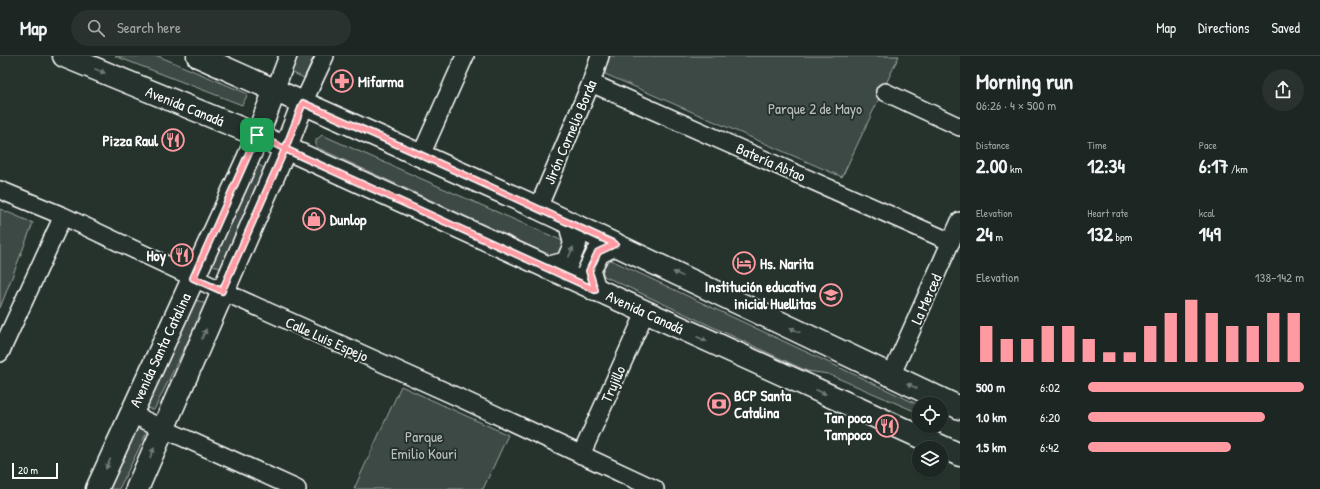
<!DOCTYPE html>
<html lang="en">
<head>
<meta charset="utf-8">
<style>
	body { margin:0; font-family:"Patrick Hand",sans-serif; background:#29322f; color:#f1f3f6; height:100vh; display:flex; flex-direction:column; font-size:15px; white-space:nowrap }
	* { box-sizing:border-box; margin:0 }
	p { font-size:13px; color:#a0a5a5 }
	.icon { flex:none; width:22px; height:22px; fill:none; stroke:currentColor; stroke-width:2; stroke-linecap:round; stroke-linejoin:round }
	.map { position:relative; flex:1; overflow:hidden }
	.sheet { display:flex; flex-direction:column; background:#1c2622; width:360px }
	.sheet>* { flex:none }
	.buttons { position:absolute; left:912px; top:341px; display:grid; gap:8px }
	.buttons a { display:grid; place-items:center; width:36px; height:36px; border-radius:50%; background:#1c2622; box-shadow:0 1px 3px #0004,0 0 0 1px #3a4340; font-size:20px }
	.scale { position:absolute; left:12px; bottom:10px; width:46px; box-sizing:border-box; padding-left:4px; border:2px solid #fff; border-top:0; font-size:11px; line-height:14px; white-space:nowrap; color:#fff; -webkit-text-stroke:3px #26332d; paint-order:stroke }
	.pin { position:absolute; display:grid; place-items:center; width:34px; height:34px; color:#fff; margin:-17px; border-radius:8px; box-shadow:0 2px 6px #0006 }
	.round { display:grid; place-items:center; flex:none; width:42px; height:42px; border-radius:21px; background:#29322f }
	.head { display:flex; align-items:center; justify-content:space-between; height:68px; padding:0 16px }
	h1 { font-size:22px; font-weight:800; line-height:30px }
	.metrics { display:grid; grid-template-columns:repeat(3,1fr); gap:6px; height:68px; padding:4px 16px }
	.metrics div { display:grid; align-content:center }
	.metrics b { font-size:20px; font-weight:800 }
	.metrics small { font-size:11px; font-weight:400 }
	.metrics p { font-size:11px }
	.chart { height:112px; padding:8px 16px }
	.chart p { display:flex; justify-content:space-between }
	.chart svg { width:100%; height:72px; margin-top:4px; stroke:#ff9aa2; stroke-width:6 }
	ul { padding:0 16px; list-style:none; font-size:13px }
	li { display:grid; grid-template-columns:64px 48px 1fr; align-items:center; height:30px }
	li i { height:10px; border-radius:5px; background:#ff9aa2 }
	header { display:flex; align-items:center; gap:24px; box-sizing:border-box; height:56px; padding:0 20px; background:#1c2622; border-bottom:1px solid #3a4340 }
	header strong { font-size:19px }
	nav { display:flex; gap:22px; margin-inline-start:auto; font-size:14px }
	.search { width:280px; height:36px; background:#29322f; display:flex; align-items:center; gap:10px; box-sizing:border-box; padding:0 14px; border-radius:22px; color:#a0a5a5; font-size:15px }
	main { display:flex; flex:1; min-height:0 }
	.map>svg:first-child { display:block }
	.green { fill:#3e4944; stroke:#9ea4a2 }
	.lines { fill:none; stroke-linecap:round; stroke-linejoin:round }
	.minor-casing { stroke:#fff; stroke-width:20 }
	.tertiary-casing { stroke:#fff; stroke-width:25 }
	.secondary-casing { stroke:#fff; stroke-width:25 }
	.minor { stroke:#26332d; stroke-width:17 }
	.tertiary { stroke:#26332d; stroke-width:22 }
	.secondary { stroke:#26332d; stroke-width:22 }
	.oneway { fill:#727a76 }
	.route-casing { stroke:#fff; stroke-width:8 }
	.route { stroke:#ff9aa2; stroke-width:5 }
	.labels { text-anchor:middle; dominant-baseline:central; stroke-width:4; stroke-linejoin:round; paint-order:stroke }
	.poi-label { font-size:15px; font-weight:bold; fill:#fff; stroke:#26332d; text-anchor:start }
	.street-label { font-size:15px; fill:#fff; stroke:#26332d }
	.park-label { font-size:15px; fill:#bbbfbe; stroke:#26332d }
</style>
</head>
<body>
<header>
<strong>Map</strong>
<div class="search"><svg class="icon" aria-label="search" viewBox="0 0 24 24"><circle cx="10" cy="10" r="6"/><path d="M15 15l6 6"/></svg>Search here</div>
<nav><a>Map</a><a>Directions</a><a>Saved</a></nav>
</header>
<main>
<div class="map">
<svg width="960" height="433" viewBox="0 0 960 433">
	<rect width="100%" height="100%" fill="#26332d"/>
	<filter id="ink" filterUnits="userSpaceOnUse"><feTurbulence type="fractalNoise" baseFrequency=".025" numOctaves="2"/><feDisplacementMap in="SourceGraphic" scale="8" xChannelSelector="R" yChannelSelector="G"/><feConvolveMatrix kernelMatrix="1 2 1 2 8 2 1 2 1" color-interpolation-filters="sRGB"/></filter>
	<g filter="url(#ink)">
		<!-- green -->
		<path class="green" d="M115,0H158L248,38L242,49Z
			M296,0H314L304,22L289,15Z
			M609,0H899L842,121L605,18Z
			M322,79L565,186L566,194L554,201L316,91V84Z
			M253,106L266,113L221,213L208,206Z
			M0,153L33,167L0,252Z
			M611,204L919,349V357L828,318L807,315L604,220L602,214L604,207Z
			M194,243L206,248L154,354L146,352Z
			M401,330L508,379L483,433H354Z
			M138,367L149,372L119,433H104Z"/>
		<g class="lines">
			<!-- minor casing -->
			<g class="minor-casing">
				<path id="minor" d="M591,27L951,186
					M275,34L288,0
					M885,36L960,71
					M303,47L325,0
					M421,99L465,0
					M0,134L63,160L222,235L462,343L655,433
					M538,152L591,27L600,0
					M0,297L63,160
					M891,320L960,165
					M131,358L297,433
					M581,399L645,257"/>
			</g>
			<!-- tertiary casing -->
			<g class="tertiary-casing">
				<path id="tertiary" d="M97,433L250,98L275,34
					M137,433L285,93L303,47"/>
			</g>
			<!-- secondary casing -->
			<g class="secondary-casing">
				<path id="secondary" d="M64,0L257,79L960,399
					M198,0L538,152L960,352
					M548,212L567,207L575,188L570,167
					M595,234L589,215L598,197L615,188"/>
			</g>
			<!-- minor -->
			<use href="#minor" class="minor"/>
			<!-- tertiary -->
			<use href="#tertiary" class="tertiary"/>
			<!-- secondary -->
			<use href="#secondary" class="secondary"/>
		</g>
		<!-- one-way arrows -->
		<defs><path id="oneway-solid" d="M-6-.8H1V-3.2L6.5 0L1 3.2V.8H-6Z"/></defs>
		<g class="oneway">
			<use href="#oneway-solid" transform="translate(100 15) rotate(22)"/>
			<use href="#oneway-solid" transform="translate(571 196) rotate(-66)"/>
			<use href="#oneway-solid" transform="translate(678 218) rotate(-154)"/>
			<use href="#oneway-solid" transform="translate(795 274) rotate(-154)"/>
			<use href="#oneway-solid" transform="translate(204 278) rotate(-66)"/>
			<use href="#oneway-solid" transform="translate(702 283) rotate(24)"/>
			<use href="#oneway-solid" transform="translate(912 330) rotate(-155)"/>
			<use href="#oneway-solid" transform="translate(821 336) rotate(24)"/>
			<use href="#oneway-solid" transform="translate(152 397) rotate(-67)"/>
			<use href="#oneway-solid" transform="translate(108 408) rotate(115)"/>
		</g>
	</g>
	<g class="lines" filter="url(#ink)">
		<!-- route casing -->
		<g class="route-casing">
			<path id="route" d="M257,79L193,222L222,235L285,93L595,234L589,215L598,196L615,188L421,99L303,47L285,93L257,79"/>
		</g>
		<!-- route -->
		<use href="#route" class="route"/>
	</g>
	<!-- icons -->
	<defs>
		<g id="pharmacy-ring" transform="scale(1.15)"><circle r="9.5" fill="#26332d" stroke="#ff9aa2" stroke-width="1.5"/><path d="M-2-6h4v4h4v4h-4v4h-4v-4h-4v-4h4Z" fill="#ff9aa2"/></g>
		<g id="restaurant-ring" transform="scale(1.15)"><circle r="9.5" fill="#26332d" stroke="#ff9aa2" stroke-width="1.5"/><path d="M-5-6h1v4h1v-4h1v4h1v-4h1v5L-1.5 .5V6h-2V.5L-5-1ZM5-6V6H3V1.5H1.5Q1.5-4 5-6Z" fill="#ff9aa2"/></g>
		<g id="shop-ring" transform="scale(1.15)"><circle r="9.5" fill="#26332d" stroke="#ff9aa2" stroke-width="1.5"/><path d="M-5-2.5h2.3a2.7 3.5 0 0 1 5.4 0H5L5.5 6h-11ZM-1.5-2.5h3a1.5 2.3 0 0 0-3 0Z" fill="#ff9aa2"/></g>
		<g id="hotel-ring" transform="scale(1.15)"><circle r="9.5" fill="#26332d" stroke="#ff9aa2" stroke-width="1.5"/><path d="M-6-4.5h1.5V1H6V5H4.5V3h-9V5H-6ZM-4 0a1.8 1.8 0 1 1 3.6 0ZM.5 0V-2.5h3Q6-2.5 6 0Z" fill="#ff9aa2"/></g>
		<g id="school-ring" transform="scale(1.15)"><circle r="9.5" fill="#26332d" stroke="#ff9aa2" stroke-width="1.5"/><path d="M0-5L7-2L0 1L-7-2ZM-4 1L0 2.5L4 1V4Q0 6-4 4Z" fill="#ff9aa2"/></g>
		<g id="bank-ring" transform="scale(1.15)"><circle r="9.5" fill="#26332d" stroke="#ff9aa2" stroke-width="1.5"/><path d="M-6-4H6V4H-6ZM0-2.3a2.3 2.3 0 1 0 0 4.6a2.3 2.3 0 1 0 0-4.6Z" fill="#ff9aa2"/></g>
	</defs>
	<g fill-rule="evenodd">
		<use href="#pharmacy-ring" x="342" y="25"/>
		<use href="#restaurant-ring" x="173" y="84"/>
		<use href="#shop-ring" x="314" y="163"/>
		<use href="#restaurant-ring" x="182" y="199"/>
		<use href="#hotel-ring" x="744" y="207"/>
		<use href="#school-ring" x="831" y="239"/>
		<use href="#bank-ring" x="719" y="348"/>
		<use href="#restaurant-ring" x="887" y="370"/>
	</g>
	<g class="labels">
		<!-- poi labels -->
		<g class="poi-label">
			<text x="358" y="25">Mifarma</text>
			<text x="158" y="84" text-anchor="end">Pizza Raul</text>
			<text x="330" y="163">Dunlop</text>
			<text x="166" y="199" text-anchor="end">Hoy</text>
			<text x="760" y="207">Hs. Narita</text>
			<text x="816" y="230" text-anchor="end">Institución educativa<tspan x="816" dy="17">inicial Huellitas</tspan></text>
			<text x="734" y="339">BCP Santa<tspan x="734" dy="17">Catalina</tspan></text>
			<text x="872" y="361" text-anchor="end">Tan poco<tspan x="872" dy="17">Tampoco</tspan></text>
		</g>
		<!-- street labels -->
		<g class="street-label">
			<text transform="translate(185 50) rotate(22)">Avenida Canadá</text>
			<text transform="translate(570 76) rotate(-67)">Jirón Cornelio Borda</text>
			<text transform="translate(771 106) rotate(24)">Batería Abtao</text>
			<text transform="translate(926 243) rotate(-66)">La Merced</text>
			<text transform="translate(645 256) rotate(25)">Avenida Canadá</text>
			<text transform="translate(327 283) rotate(24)">Calle Luis Espejo</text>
			<text transform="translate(160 294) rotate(-65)">Avenida Santa Catalina</text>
			<text transform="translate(613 328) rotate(-66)">Trujillo</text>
		</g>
		<!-- park labels -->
		<g class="park-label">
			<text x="815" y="52">Parque 2 de Mayo</text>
			<text x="424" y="380">Parque<tspan x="424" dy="17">Emilio Kouri</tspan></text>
		</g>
	</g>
</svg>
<div class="buttons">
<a><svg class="icon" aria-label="locate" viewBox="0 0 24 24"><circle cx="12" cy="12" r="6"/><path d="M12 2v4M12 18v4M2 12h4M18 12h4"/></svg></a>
<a><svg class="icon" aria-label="layers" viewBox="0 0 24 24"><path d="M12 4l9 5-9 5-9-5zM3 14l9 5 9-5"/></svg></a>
</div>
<div class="scale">20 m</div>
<div class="pin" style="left:257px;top:79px;background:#1e9e55"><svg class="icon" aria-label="arrive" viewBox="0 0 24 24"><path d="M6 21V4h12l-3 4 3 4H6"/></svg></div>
</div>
<section class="sheet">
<div class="head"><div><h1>Morning run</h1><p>06:26 · 4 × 500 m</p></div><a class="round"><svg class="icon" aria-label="share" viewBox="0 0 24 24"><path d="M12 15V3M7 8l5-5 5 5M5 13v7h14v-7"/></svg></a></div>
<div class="metrics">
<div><p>Distance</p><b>2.00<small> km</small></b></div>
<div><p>Time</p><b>12:34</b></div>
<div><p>Pace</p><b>6:17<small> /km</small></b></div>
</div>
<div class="metrics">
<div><p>Elevation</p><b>24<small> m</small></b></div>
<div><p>Heart rate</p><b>132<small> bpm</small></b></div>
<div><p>kcal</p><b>149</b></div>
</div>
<div class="chart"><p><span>Elevation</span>138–142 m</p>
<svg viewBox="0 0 160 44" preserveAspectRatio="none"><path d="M5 44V22M15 44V30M25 44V30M35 44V22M45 44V22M55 44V30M65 44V38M75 44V38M85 44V22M95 44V14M105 44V6M115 44V14M125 44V22M135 44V22M145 44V14M155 44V14"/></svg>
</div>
<ul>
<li><b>500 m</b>6:02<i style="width:100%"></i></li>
<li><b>1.0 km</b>6:20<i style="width:82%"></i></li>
<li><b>1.5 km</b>6:42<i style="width:66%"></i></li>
</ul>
</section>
</main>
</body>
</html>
